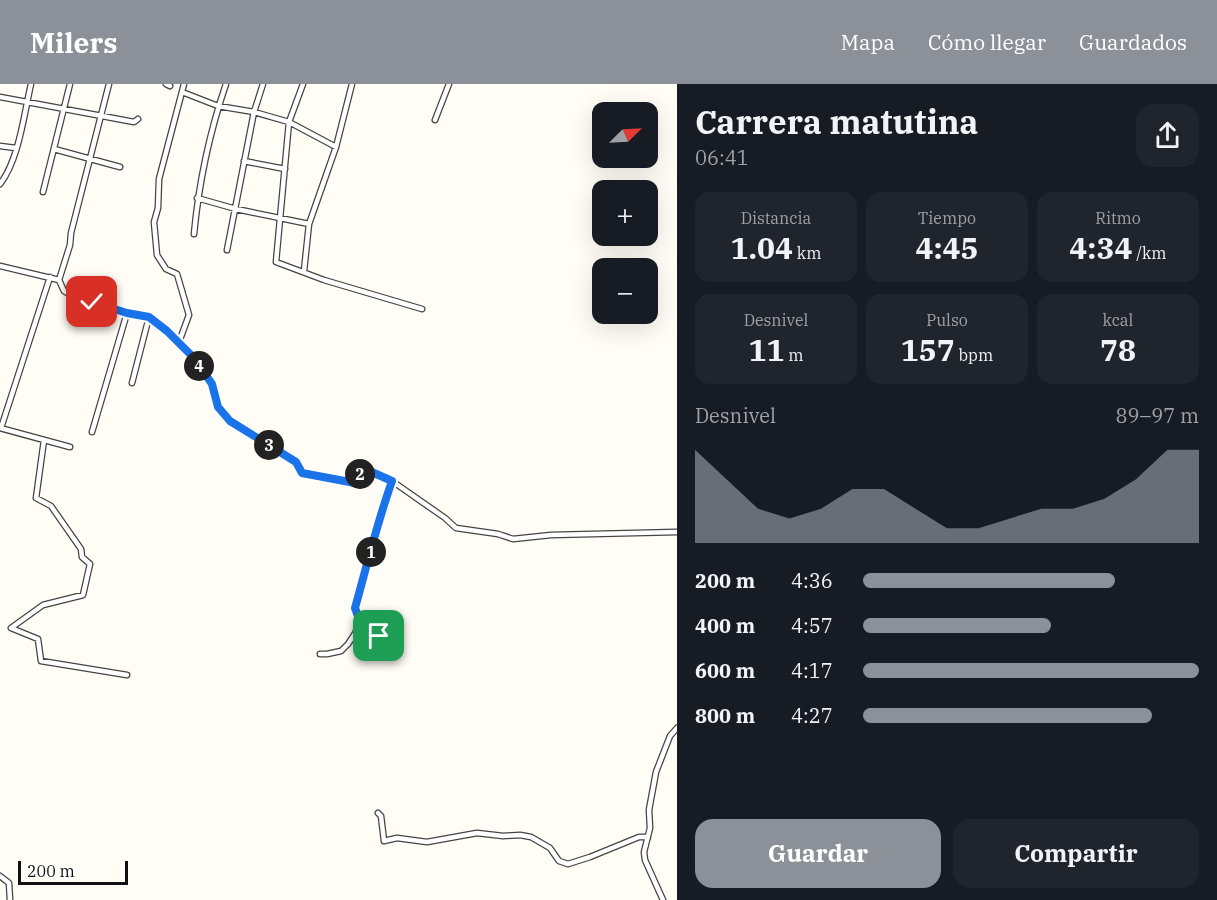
<!DOCTYPE html>
<html lang="es">
<head>
<meta charset="utf-8">
<style>
	body { margin:0; font-family:"IBM Plex Serif",serif; background:#20242c; color:#f1f3f6; height:100vh; display:flex; flex-direction:column; font-size:22px; white-space:nowrap }
	* { box-sizing:border-box; margin:0 }
	p { font-size:20px; color:#9ea1a6 }
	.icon { flex:none; width:33px; height:33px; fill:none; stroke:currentColor; stroke-width:2; stroke-linecap:round; stroke-linejoin:round }
	.map { position:relative; flex:1; overflow:hidden }
	.panel { display:flex; flex-direction:column; background:#171b24; width:540px }
	.panel>* { flex:none }
	.needle { width:39px; rotate:66deg }
	.fabs { position:absolute; left:592px; top:18px; display:grid; gap:12px }
	.fabs a { display:grid; place-items:center; width:66px; height:66px; border-radius:12px; background:#171b24; box-shadow:0 6px 24px #0002; font-size:30px }
	.scale { position:absolute; left:18px; bottom:15px; width:110px; box-sizing:border-box; padding-left:6px; border:3px solid #111; border-top:0; font-size:16px; line-height:21px; white-space:nowrap; color:#111; -webkit-text-stroke:4px #fff; paint-order:stroke }
	.pin { position:absolute; display:grid; place-items:center; width:51px; height:51px; color:#fff; margin:-26px; border-radius:12px; box-shadow:0 3px 9px #0006 }
	.km { position:absolute; width:30px; height:30px; margin:-15px; border-radius:50%; background:#222; color:#fff; font-size:16px; line-height:30px; text-align:center }
	.round { display:grid; place-items:center; flex:none; width:63px; height:63px; border-radius:18px; background:#20242c }
	.head { display:flex; align-items:center; justify-content:space-between; height:102px; padding:0 18px }
	h1 { font-size:33px; font-weight:700; line-height:45px }
	.metrics { display:grid; grid-template-columns:repeat(3,1fr); gap:9px; height:102px; padding:6px 18px }
	.metrics div { display:grid; align-content:center; border-radius:15px; background:#20242c; text-align:center }
	.metrics b { font-size:30px; font-weight:700 }
	.metrics small { font-size:16px; font-weight:400 }
	.metrics p { font-size:16px }
	.chart { height:168px; padding:12px 18px }
	.chart p { display:flex; justify-content:space-between }
	.chart svg { width:100%; height:108px; margin-top:6px; fill:#8c9099; opacity:.7 }
	.primary-button { display:flex; gap:12px; margin-top:auto; padding:12px 18px }
	.primary-button a { flex:1; height:69px; border-radius:18px; background:#8c9099; color:#fff; font-size:24px; font-weight:700; line-height:69px; text-align:center }
	.primary-button a+a { background:#20242c; color:#f1f3f6 }
	ul { padding:0 18px; list-style:none; font-size:20px }
	li { display:grid; grid-template-columns:96px 72px 1fr; align-items:center; height:45px }
	li i { height:15px; border-radius:8px; background:#8c9099 }
	header { display:flex; align-items:center; gap:36px; box-sizing:border-box; height:84px; padding:0 30px; background:#8c9099; color:#fff }
	header strong { font-size:28px }
	nav { display:flex; gap:33px; margin-inline-start:auto; font-size:21px }
	main { display:flex; flex:1; min-height:0 }
	.map>svg:first-child { display:block }
	.lines { fill:none; stroke-linecap:round; stroke-linejoin:round }
	.minor-casing { stroke:#444; stroke-width:7 }
	.minor { stroke:#fff; stroke-width:4.5 }
	.route-casing { stroke:#fff; stroke-width:12 }
	.route { stroke:#1a73e8; stroke-width:8 }
</style>
</head>
<body>
<header>
<strong>Milers</strong>
<nav><a>Mapa</a><a>Cómo llegar</a><a>Guardados</a></nav>
</header>
<main>
<div class="map">
<svg width="677" height="816" viewBox="0 0 677 816">
	<rect width="100%" height="100%" fill="#fffdf5"/>
	<g class="lines">
		<!-- minor casing -->
		<g class="minor-casing">
			<path id="minor" d="M166,0L170,2
				M303,0L289,38L276,178L324,196L422,225
				M182,8L218,22L254,28L289,38L336,63
				M0,13L134,38L138,35
				M435,36L449,0
				M0,62L16,64
				M54,65L120,83
				M244,77L285,85
				M0,100C19,76 24,30 31,0
				M43,108L70,0
				M197,114L236,125L309,140
				M194,150C199,97 209,50 226,0
				M227,166L254,28L263,0
				M0,182L59,196L64,207L69,210L127,229L149,233L167,247L194,274L212,300L218,323L230,337L296,379L302,389L305,391L355,399L365,385L392,397L445,434L456,444L498,450L513,455L551,451L677,448
				M304,187L309,140L336,63L352,0
				M59,196L70,161L71,149L109,0
				M179,258L189,231L177,190L166,185L157,171L154,138L158,124L159,95L184,0
				M132,299L149,233
				M0,344L70,363
				M1,344L50,193
				M92,348L127,229
				M44,356L36,414L51,422L81,465L82,473L90,480L83,511L43,521L11,544L38,555L41,577L127,591
				M358,532L381,535L383,542L379,552
				M320,570H327L341,567L348,560L356,548L358,532L355,523C367,481 377,439 392,397
				M378,729L381,732L384,757L397,754L427,758L477,749L503,752L520,751L531,753L550,764L559,777L568,780L590,773L639,753H648
				M0,792L9,799L10,816
				M663,816L645,776L644,768L650,744L649,726L656,688L670,652L677,644"/>
		</g>
		<!-- minor -->
		<use href="#minor" class="minor"/>
	</g>
	<g class="lines">
		<!-- route casing -->
		<g class="route-casing">
			<path id="route" d="M92,218L127,229L149,233L167,247L194,274L212,300L218,323L230,337L296,378L302,389L355,399L365,385L392,397C377,439 367,481 355,524L358,532L381,535L383,542L379,552"/>
		</g>
		<!-- route -->
		<use href="#route" class="route"/>
	</g>
</svg>
<div class="fabs">
<a><svg class="needle" viewBox="-14 -14 28 28"><path d="M0-13l5 13h-10z" fill="#e53935"/><path d="M0 13l5-13h-10z" fill="#9ea1a6"/></svg></a>
<a>+</a>
<a>−</a>
</div>
<div class="scale">200 m</div>
<div class="pin" style="left:379px;top:552px;background:#1e9e55"><svg class="icon" aria-label="arrive" viewBox="0 0 24 24"><path d="M6 21V4h12l-3 4 3 4H6"/></svg></div>
<div class="pin" style="left:92px;top:218px;background:#d93025"><svg class="icon" aria-label="check" viewBox="0 0 24 24"><path d="M5 12l5 5 9-10"/></svg></div>
<b class="km" style="left:371px;top:468px">1</b>
<b class="km" style="left:360px;top:390px">2</b>
<b class="km" style="left:269px;top:361px">3</b>
<b class="km" style="left:199px;top:282px">4</b>
</div>
<section class="panel">
<div class="head"><div><h1>Carrera matutina</h1><p>06:41</p></div><a class="round"><svg class="icon" aria-label="share" viewBox="0 0 24 24"><path d="M12 15V3M7 8l5-5 5 5M5 13v7h14v-7"/></svg></a></div>
<div class="metrics">
<div><p>Distancia</p><b>1.04<small> km</small></b></div>
<div><p>Tiempo</p><b>4:45</b></div>
<div><p>Ritmo</p><b>4:34<small> /km</small></b></div>
</div>
<div class="metrics">
<div><p>Desnivel</p><b>11<small> m</small></b></div>
<div><p>Pulso</p><b>157<small> bpm</small></b></div>
<div><p>kcal</p><b>78</b></div>
</div>
<div class="chart"><p><span>Desnivel</span>89–97 m</p>
<svg viewBox="0 0 160 44" preserveAspectRatio="none"><path d="M0 44V6L10 18L20 30L30 34L40 30L50 22L60 22L70 30L80 38L90 38L100 34L110 30L120 30L130 26L140 18L150 6L160 6V44z"/></svg>
</div>
<ul>
<li><b>200 m</b>4:36<i style="width:75%"></i></li>
<li><b>400 m</b>4:57<i style="width:56%"></i></li>
<li><b>600 m</b>4:17<i style="width:100%"></i></li>
<li><b>800 m</b>4:27<i style="width:86%"></i></li>
</ul>
<div class="primary-button"><a>Guardar</a><a>Compartir</a></div>
</section>
</main>
</body>
</html>
